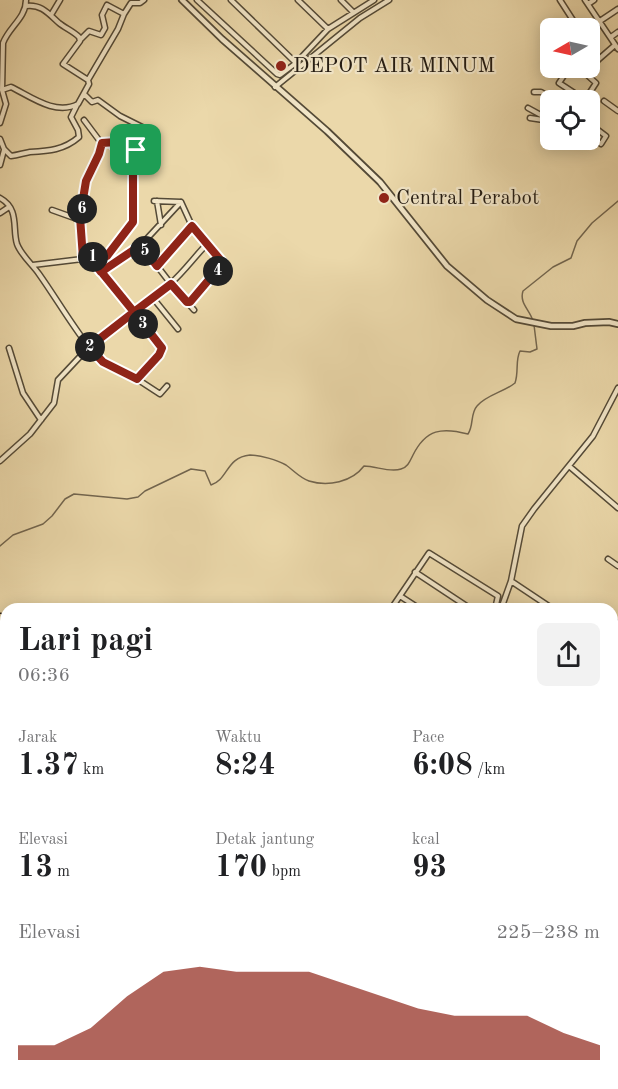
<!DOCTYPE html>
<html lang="id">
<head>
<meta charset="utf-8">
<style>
	body { margin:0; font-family:"Old Standard TT",serif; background:#f2f2f2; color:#202124; height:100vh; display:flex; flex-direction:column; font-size:22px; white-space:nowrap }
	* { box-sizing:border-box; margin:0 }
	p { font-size:20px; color:#757577 }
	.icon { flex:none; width:33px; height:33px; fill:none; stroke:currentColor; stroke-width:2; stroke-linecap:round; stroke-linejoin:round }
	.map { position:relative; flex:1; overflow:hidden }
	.drawer { position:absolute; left:0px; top:603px; width:618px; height:486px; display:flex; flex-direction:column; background:#fff; border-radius:18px 18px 0 0; box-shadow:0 3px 15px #0003 }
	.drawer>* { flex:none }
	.needle { width:39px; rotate:261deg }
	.controls { position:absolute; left:540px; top:18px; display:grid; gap:12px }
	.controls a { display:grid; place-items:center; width:60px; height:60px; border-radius:9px; background:#fff; box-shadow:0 3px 15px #0003; font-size:30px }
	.pin { position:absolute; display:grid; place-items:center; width:51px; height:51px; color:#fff; margin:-26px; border-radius:12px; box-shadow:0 3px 9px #0006 }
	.km { position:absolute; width:30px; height:30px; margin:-15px; border-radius:50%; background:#222; color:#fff; font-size:16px; line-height:30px; text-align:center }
	.round { display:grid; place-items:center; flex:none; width:63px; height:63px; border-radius:9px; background:#f2f2f2 }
	.overview { display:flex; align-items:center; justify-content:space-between; height:102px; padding:0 18px }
	h1 { font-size:33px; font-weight:800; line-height:45px }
	.figures { display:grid; grid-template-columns:repeat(3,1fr); gap:9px; height:102px; padding:6px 18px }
	.figures div { display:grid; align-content:center }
	.figures b { font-size:30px; font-weight:800 }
	.figures small { font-size:16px; font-weight:400 }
	.figures p { font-size:16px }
	.chart { height:168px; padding:12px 18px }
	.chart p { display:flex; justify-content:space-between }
	.chart svg { width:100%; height:108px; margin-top:6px; fill:#8f2418; opacity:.7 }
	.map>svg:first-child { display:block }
	.green { fill:#c9b890; stroke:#766950; stroke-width:1.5 }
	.water { fill:#a79776; stroke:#72654e; stroke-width:1.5 }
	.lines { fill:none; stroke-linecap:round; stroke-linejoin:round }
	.stream { stroke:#72654e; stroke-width:1.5 }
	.minor-casing { stroke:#544a37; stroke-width:7 }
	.tertiary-casing { stroke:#544a37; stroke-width:8 }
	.trunk-casing { stroke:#221a11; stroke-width:9 }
	.minor { stroke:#f2e6c8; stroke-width:4 }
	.tertiary { stroke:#f2e6c8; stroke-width:4.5 }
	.trunk { stroke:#ebd8aa; stroke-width:6 }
	.route-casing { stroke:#fff; stroke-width:12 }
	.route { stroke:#8f2418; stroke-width:8 }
	.poi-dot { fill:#8f2418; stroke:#f2e6c8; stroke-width:2 }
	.labels { text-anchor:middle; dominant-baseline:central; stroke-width:4.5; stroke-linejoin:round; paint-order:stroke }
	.poi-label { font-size:21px; fill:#221a11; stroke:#f2e6c8; text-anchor:start }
</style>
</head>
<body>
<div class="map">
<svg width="618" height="1089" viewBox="0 0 618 1089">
	<rect width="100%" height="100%" fill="#ebd8aa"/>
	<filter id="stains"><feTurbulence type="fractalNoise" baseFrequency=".00333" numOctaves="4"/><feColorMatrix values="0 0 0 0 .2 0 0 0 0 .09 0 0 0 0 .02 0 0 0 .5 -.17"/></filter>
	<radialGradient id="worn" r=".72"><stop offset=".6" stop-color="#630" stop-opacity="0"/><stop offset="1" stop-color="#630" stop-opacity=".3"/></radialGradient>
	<!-- green -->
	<path class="green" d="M0,620L3,622L6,637V988L0,975Z
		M6,1021V1078L0,1066V1026Z
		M8,1083H201L204,1089H11Z"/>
	<!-- water -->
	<path class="water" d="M0,975L6,988V1021L0,1026Z"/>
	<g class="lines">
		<!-- stream -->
		<path class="stream" d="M533,321C530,310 519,303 523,291L553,267L571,258L577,241L592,223L618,201
			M0,546L13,535L43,524L52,516L65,499L74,494L127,499L138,497L145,491L191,469L205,471L211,485C228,480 226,457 250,455C260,455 277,460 286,465C293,470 300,478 309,481C328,487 352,482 364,466C376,466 390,473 401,469C408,467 410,461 413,455C426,429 442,427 468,434C474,425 470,414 477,406C486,395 504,392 515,383C519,372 515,361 520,351L530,352L537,349L534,325"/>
		<!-- minor casing -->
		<g class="minor-casing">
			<path id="minor" d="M197,0L277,74L280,75L296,63L328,29L374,0
				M231,0L296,63
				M298,0L328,29
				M341,0L353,12
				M560,0L578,28
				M585,0L618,49
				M588,4L594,0
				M51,15L60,0
				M600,21L618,9
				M611,37L618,32
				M80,40L89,31L101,35L105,28L102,15L107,5L124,14L131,3H140L144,0
				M590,45L599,59L615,45
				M569,68L559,83L585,100
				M88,80L118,29L124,14
				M275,87L360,18L389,0
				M2,90L11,87C30,96 55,116 78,104L89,84L88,80L63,64L80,41L79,37C73,31 65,28 59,23C48,13 41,4 26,6
				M534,92H541L555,100
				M84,94L92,102L98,100L120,116L144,128L142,143L136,150
				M585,100L596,83L586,74L599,59
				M604,101L618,111
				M528,108L550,120
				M530,118L550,121
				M0,123L6,104L2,90L3,43C9,27 26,18 26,0
				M590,124L606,136L601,144L590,136
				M0,139L4,149L11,156C18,155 24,153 30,152C49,151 64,150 79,137L78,130L71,117L77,105
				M0,165L4,150
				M0,198C20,209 12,229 17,244C21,255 32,264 39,274C56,298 71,324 89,347L58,380L54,403L30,434L0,461
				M154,201L181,202L192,226
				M157,201L161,225
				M52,210L80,220
				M0,213L9,207
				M141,245L181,202
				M83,258L80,217L86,181L102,144L84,120
				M90,258L101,272
				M33,265L107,256L133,221V173L136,150L114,146L116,142L102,143
				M157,266L192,226L208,243
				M153,298L178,329
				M187,302L194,310
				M9,348L23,393L41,420
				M137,379L159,355L162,348L159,343L102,273L101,272L141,245L171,284L188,302L223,265L222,261L208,243C195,256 184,272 170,284C146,307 116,327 89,347L103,362L137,379L160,394L167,386
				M569,466L618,508
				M608,559L618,566
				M415,572L471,609
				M511,581L553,609
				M400,596L420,609
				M391,609L429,553L498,596L495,609
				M501,609L511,581L522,526L534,509L593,436L618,388
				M612,629L618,623
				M612,653L617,662L612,668
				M612,918L618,921"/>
		</g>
		<!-- tertiary casing -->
		<g class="tertiary-casing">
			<path id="tertiary" d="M182,0L222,39L327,131L380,182L447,266L487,300L516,319L551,326H573L585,323L609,322L618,324"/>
		</g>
		<!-- trunk casing -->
		<g class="trunk-casing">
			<path id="trunk" d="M0,617L6,632
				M203,1083L206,1089"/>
		</g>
		<!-- minor -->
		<use href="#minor" class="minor"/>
		<!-- tertiary -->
		<use href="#tertiary" class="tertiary"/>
		<!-- trunk -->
		<use href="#trunk" class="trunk"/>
	</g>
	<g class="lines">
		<!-- route casing -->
		<g class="route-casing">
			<path id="route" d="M136,150L133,173V222L107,256L90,258L134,312L89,347L103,362L137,379L159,355L162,348L134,312L171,284L187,302H190L223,263L192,226L157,266L141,245L101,272L90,258H83L80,217L86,181L99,154L102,143L116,142L114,146L136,150"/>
		</g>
		<!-- route -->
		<use href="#route" class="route"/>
	</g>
	<!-- markers -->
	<g class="poi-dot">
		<circle cx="281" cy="66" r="6"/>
		<circle cx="384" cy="198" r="6"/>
	</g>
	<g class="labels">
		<!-- poi labels -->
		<g class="poi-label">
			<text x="293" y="66">DEPOT AIR MINUM</text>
			<text x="396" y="198">Central Perabot</text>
		</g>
	</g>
	<rect width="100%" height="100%" filter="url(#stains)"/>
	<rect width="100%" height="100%" fill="url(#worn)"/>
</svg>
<div class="controls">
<a><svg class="needle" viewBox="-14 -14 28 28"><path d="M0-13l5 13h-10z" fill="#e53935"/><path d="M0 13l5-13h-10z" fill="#757577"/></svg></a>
<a><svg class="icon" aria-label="locate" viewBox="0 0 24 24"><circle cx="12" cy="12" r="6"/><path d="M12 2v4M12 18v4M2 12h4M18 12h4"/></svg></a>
</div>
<div class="pin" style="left:136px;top:150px;background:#1e9e55"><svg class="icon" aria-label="arrive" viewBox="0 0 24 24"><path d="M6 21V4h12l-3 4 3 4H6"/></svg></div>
<b class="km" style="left:93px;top:257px">1</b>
<b class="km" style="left:90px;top:347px">2</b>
<b class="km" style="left:143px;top:324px">3</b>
<b class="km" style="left:218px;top:271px">4</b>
<b class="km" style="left:145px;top:251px">5</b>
<b class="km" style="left:82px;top:209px">6</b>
<section class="drawer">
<div class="overview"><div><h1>Lari pagi</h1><p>06:36</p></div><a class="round"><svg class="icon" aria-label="share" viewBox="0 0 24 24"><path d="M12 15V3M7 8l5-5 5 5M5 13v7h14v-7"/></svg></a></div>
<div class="figures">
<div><p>Jarak</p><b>1.37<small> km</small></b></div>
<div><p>Waktu</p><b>8:24</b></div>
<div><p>Pace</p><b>6:08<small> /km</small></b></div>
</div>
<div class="figures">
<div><p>Elevasi</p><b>13<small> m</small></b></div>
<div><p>Detak jantung</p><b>170<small> bpm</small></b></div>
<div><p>kcal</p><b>93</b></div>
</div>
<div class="chart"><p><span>Elevasi</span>225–238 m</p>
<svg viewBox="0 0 160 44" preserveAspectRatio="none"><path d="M0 44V38L10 38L20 31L30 18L40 8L50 6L60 8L70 8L80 8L90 13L100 18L110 23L120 26L130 26L140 26L150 33L160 38V44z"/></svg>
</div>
</section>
</div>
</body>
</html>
